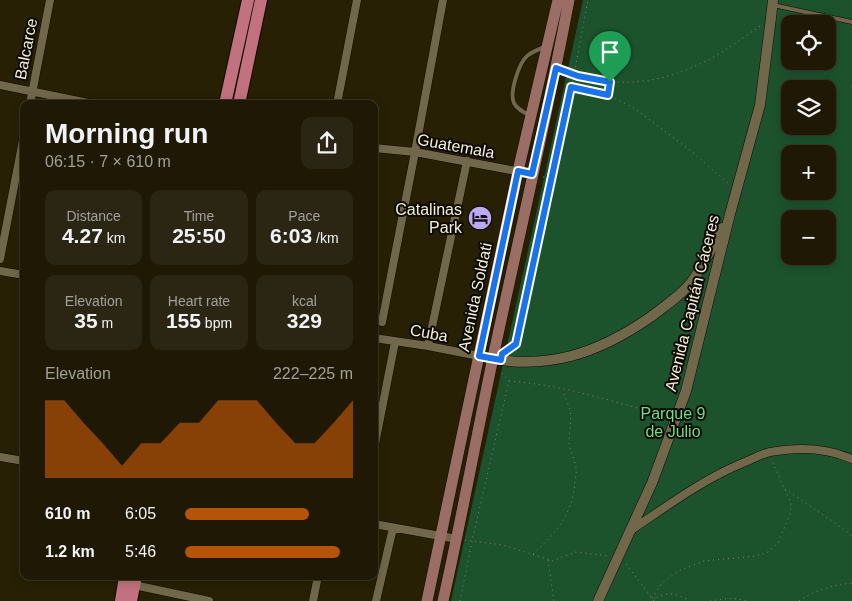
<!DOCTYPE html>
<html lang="en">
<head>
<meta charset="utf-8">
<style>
	body { margin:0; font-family:Arial,sans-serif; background:#2b2513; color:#f1f3f6; height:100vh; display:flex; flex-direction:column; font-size:19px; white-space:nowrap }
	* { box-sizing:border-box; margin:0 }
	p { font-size:16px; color:#a1a09a }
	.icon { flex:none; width:28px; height:28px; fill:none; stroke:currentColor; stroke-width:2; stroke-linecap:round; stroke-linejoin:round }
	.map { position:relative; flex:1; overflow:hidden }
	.drawer { position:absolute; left:20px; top:100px; width:358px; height:480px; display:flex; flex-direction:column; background:#1e1804; border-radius:10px; box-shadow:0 2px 12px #0003,0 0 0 1px #3c3726 }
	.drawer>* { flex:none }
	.tools { position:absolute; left:781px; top:15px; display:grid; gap:10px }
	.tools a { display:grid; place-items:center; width:55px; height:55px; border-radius:10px; background:#1e1804; box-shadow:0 2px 12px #0003,0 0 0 1px #3c3726; font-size:25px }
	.pin { position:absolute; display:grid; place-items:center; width:42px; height:42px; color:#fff; margin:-51px -21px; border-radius:50% 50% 50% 0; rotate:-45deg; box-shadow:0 0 5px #0007 }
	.pin .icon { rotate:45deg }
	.round { display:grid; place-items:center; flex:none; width:52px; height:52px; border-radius:10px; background:#2b2513 }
	.headline { display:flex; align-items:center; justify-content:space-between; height:85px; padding:0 25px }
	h1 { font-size:28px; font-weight:700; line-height:38px }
	.metrics { display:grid; grid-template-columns:repeat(3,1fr); gap:8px; height:85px; padding:5px 25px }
	.metrics div { display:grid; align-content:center; border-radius:10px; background:#2b2513; text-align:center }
	.metrics b { font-size:21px; font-weight:700 }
	.metrics small { font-size:14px; font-weight:400 }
	.metrics p { font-size:14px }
	.chart { height:140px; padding:10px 25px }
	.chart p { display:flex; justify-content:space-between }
	.chart svg { width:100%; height:90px; margin-top:5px; fill:#b45309; opacity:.7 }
	ul { padding:0 25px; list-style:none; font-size:16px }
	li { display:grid; grid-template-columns:80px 60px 1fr; align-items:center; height:38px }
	li i { height:12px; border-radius:6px; background:#b45309 }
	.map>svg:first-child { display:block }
	.green { fill:#1c532d; fill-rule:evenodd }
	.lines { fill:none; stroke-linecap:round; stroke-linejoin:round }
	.service-casing { stroke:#110a00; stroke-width:5 }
	.minor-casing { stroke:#110a00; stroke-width:9 }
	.tertiary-casing { stroke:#110a00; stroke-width:11 }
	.secondary-casing { stroke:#110a00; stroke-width:12 }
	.primary-casing { stroke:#110a00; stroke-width:14 }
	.path { stroke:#86806a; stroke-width:1; stroke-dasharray:1 4; stroke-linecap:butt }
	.service { stroke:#71684c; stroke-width:4 }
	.minor { stroke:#71684c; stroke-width:8 }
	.tertiary { stroke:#71684c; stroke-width:10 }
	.secondary { stroke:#9a6d65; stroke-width:11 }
	.primary { stroke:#c2727e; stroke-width:12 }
	.route-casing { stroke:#fff; stroke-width:10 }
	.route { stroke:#1a73e8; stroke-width:6 }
	.labels { text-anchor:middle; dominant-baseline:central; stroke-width:4; stroke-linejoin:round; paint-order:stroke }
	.street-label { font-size:16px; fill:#f2eede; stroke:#0e0a02 }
	.poi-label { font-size:16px; fill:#f2eede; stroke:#0e0a02; text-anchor:end }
	.park-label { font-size:16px; fill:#6fdb8b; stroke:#0e0a02 }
</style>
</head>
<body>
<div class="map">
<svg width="852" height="601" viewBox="0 0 852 601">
	<rect width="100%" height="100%" fill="#282005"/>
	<!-- green -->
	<path class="green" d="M583,0H852V601H451ZM790,24H828V61H790ZM790,89H828V126H790ZM790,154H828V191H790ZM790,219H828V256H790Z"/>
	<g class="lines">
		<!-- service casing -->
		<g class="service-casing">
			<path id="service" d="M773,5L852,22
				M529,115C523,112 517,109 514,103C509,93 519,63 527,56C532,52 539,49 545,47"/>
		</g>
		<!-- minor casing -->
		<g class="minor-casing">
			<path id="minor" d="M0,85L93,104
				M30,104L50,0
				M337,104L357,0
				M374,148L415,152L532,174
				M0,259L24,135
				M0,271L24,275
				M382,322L415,152L443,0
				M374,338L428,346L479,356
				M428,346L467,161
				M374,449L395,342
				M0,457L24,461
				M374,524L457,539
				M630,531C667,506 703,479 745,462C753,459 761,454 770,452C798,447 825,447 852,459
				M134,585L209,601
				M313,601L318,576
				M376,601L393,528"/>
		</g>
		<!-- tertiary casing -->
		<g class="tertiary-casing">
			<path id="tertiary" d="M479,356C545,372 598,354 652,316C665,306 679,297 690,284C703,267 712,247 722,228
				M598,601L652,483L686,391L730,214L760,105L771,18L773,0"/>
		</g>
		<!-- secondary casing -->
		<g class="secondary-casing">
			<path id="secondary" d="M427,601L518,171L558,0
				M443,601C462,517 477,433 495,348C520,232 547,117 569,0"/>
		</g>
		<!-- primary casing -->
		<g class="primary-casing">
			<path id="primary" d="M225,104L248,0
				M239,104L261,0
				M121,601L125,576
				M131,601L136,576"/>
		</g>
		<!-- path -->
		<path class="path" d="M564,71C613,89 659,85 706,61C726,51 743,37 762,25
			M852,86V90
			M572,87L608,95L634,108L691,151L729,184
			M608,94L610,83
			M543,177L551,178
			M506,351L515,344L574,75L588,0
			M509,381C563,385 616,402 668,417
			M785,489L845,530L852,536
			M465,540L503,545L553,561L575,552L609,556
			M533,554C556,533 572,515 575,483C575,478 577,472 576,468C575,459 570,451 569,442C569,431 572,422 570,411C569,403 564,398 563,390
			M548,560L554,601
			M626,564L652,598H655L657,601
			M652,598L662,583L678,571L704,561L756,556L768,552L778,543L790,514L791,503L771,459
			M460,601L472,541L509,381L501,372
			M653,601C664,590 677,593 689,601
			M710,601C722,599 734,597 746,601
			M799,601C817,589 831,586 852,583"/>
		<!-- service -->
		<use href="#service" class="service"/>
		<!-- minor -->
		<use href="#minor" class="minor"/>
		<!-- tertiary -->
		<use href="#tertiary" class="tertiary"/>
		<!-- secondary -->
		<use href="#secondary" class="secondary"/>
		<!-- primary -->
		<use href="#primary" class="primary"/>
	</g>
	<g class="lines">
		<!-- route casing -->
		<g class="route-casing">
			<path id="route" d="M556,68L578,76L610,82L608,95L571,87L516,344L502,354L501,360L479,356L518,171L532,174Z"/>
		</g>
		<!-- route -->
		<use href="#route" class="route"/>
	</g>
	<!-- icons -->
	<defs>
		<g id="hotel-disc" transform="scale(1.25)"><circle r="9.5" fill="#bcaaf5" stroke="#0e0a02"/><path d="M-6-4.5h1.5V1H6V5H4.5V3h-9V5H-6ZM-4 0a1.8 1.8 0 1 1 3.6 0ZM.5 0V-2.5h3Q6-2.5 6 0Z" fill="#111"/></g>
	</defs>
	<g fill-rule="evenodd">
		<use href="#hotel-disc" x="480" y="218"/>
	</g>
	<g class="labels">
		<!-- street labels -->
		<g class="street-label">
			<text transform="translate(26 49) rotate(-79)">Balcarce</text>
			<text transform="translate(456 146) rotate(10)">Guatemala</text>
			<text transform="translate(475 297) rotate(-78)">Avenida Soldati</text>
			<text transform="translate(692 303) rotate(-76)">Avenida Capitán Cáceres</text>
			<text transform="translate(429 333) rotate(10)">Cuba</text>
		</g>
		<!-- poi labels -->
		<g class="poi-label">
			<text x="462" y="209">Catalinas<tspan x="462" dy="18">Park</tspan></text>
		</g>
		<!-- park labels -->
		<g class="park-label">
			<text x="673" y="413">Parque 9<tspan x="673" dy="18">de Julio</tspan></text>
		</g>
	</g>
</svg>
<div class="tools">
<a><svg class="icon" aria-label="locate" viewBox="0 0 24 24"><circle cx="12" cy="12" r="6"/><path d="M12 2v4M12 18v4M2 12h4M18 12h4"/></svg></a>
<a><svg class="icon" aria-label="layers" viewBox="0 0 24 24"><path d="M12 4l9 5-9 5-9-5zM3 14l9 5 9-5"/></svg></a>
<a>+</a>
<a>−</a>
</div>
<div class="pin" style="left:610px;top:82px;background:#1e9e55"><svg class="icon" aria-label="arrive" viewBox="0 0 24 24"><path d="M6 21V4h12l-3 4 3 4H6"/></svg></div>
<section class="drawer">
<div class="headline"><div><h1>Morning run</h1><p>06:15 · 7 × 610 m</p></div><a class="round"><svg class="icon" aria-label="share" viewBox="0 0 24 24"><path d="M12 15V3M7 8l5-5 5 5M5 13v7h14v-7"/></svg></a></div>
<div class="metrics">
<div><p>Distance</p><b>4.27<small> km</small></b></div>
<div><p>Time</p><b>25:50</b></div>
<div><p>Pace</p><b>6:03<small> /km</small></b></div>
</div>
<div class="metrics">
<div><p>Elevation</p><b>35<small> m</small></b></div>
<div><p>Heart rate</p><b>155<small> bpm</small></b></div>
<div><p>kcal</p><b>329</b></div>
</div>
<div class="chart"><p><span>Elevation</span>222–225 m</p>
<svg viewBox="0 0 160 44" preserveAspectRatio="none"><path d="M0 44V6L10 6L20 17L30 27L40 38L50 27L60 27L70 17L80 17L90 6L100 6L110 6L120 17L130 27L140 27L150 17L160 6V44z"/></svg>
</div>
<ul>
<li><b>610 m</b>6:05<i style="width:74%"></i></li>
<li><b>1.2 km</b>5:46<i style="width:92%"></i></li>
</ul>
</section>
</div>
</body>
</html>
